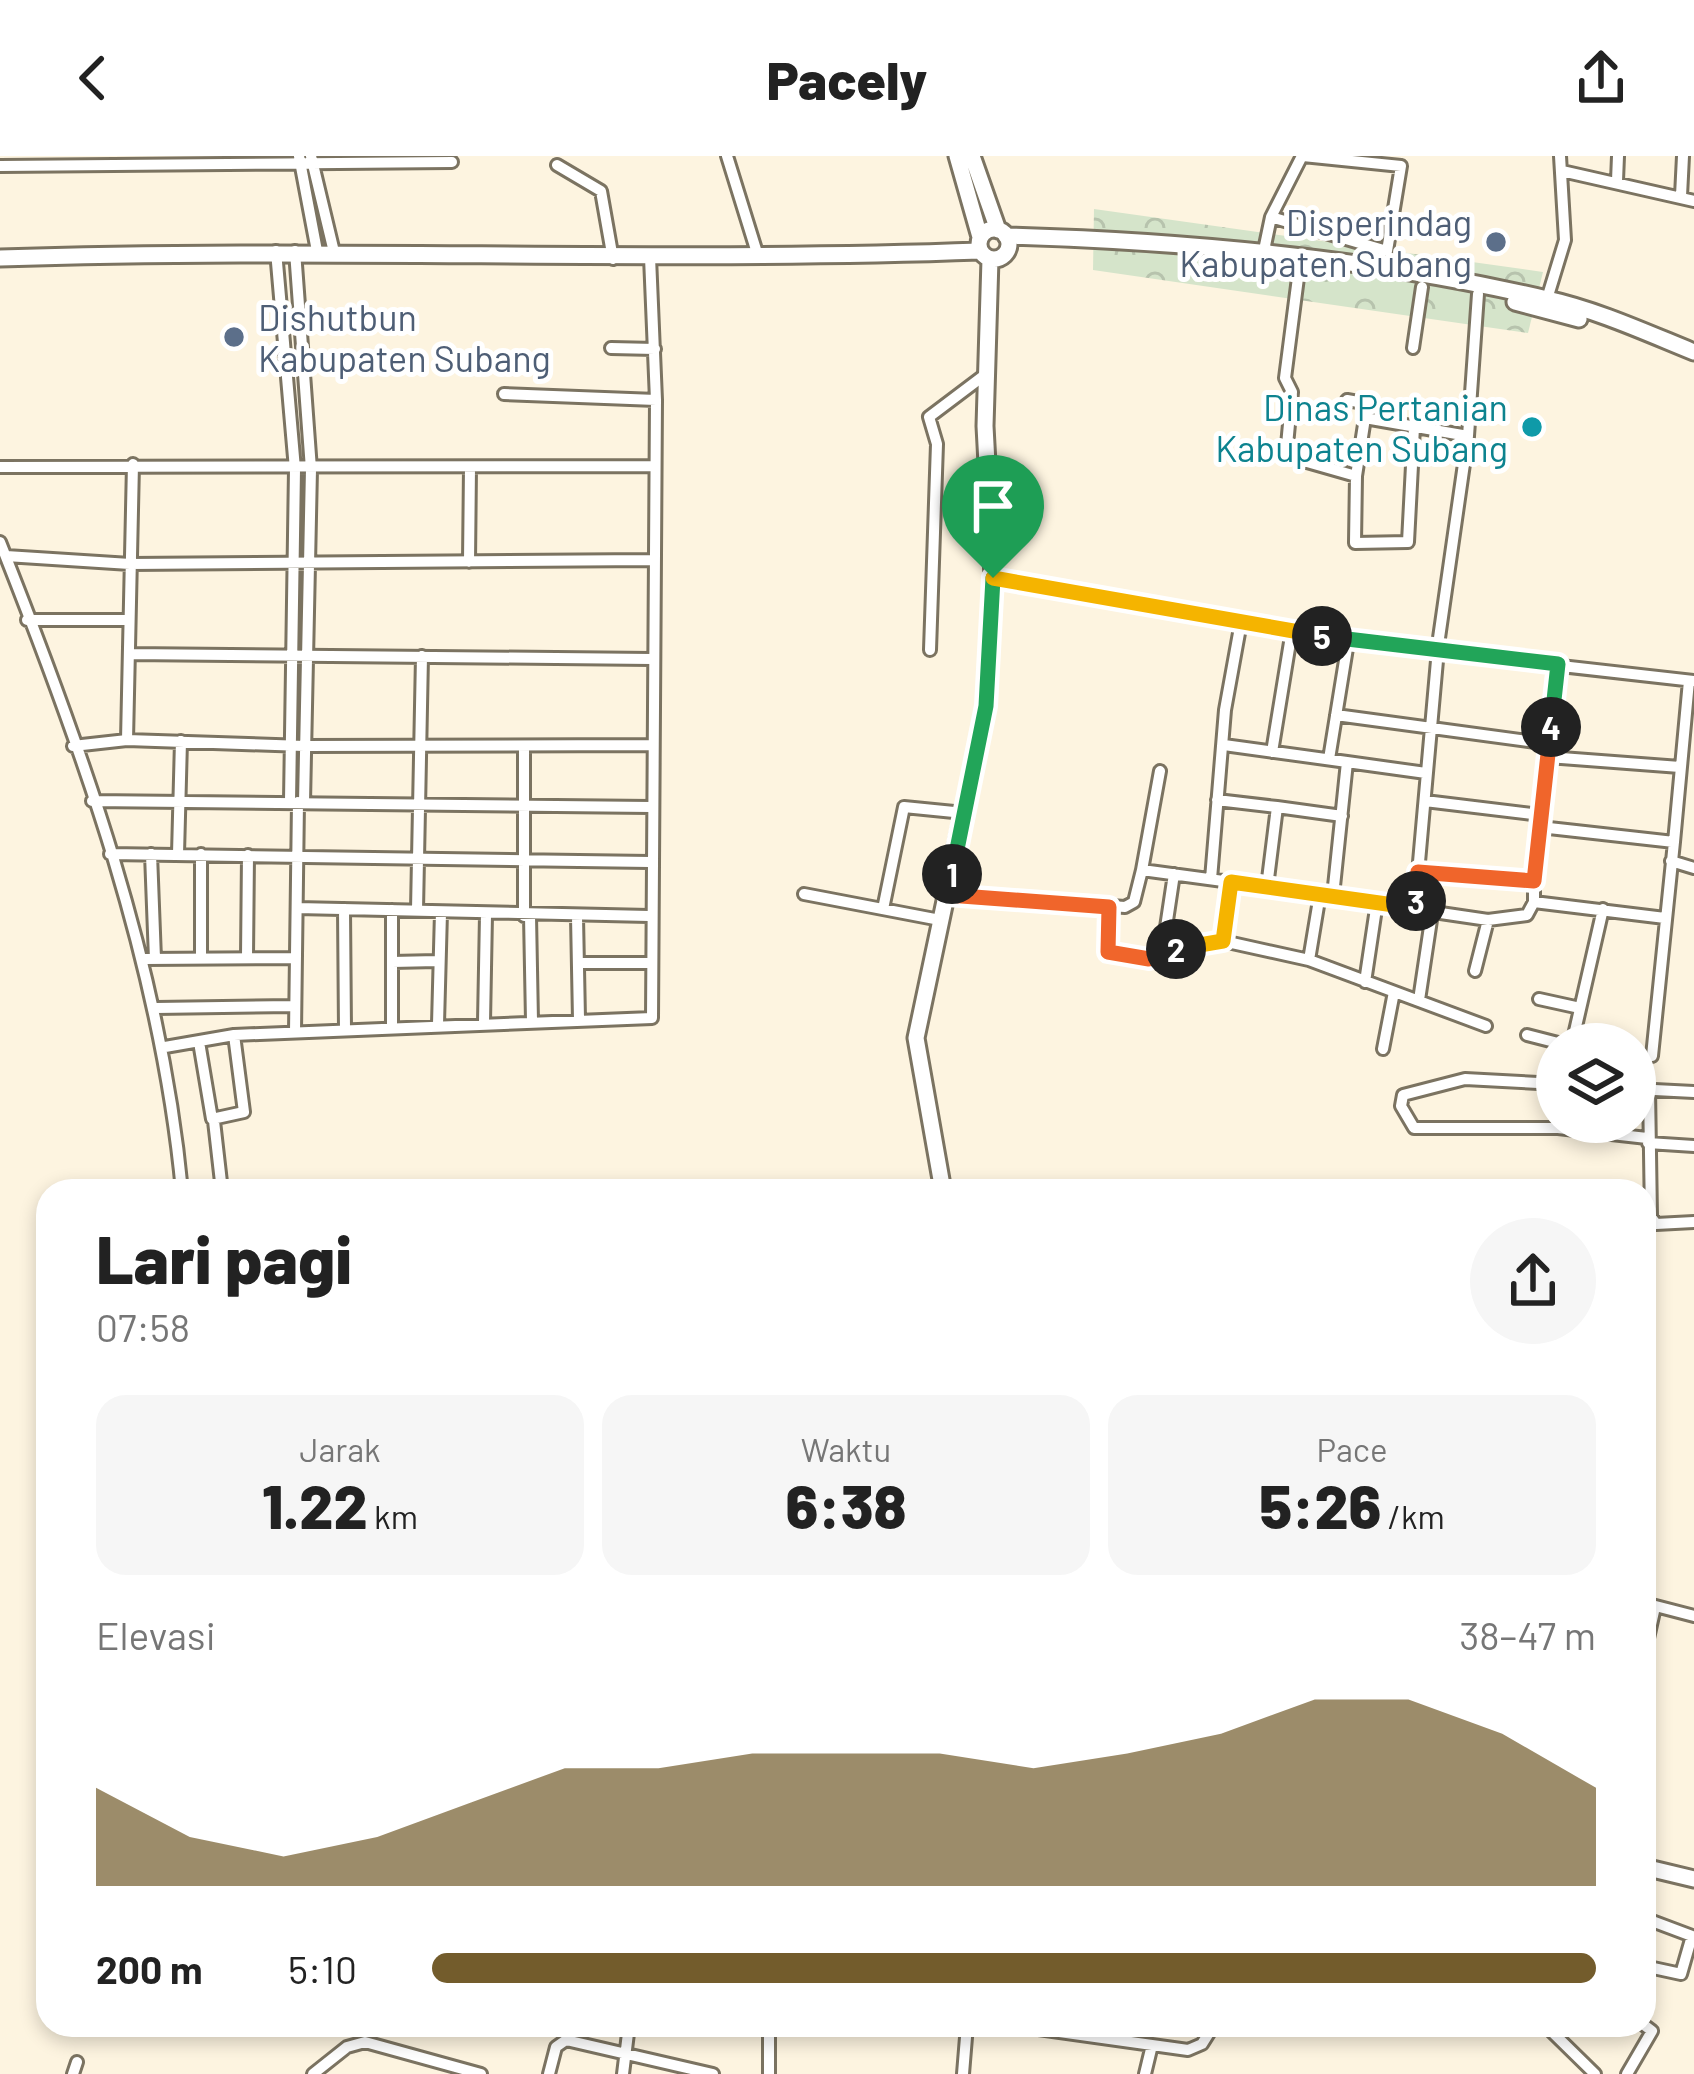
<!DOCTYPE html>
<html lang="id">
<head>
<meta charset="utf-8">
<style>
	body { margin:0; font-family:Barlow,sans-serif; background:#f6f6f6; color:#222; height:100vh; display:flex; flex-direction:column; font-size:45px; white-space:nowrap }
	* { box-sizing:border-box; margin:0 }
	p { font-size:39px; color:#767676 }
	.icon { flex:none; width:66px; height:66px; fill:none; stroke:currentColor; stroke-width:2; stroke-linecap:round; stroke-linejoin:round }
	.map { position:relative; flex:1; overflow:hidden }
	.details { position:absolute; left:36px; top:1023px; width:1620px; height:858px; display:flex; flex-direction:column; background:#fff; border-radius:36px; box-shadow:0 6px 18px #0003 }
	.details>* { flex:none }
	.buttons { position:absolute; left:1536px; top:867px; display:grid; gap:24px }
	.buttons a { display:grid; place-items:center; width:120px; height:120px; border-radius:50%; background:#fff; box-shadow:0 6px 18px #0003; font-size:60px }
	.pin { position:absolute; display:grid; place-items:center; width:102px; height:102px; color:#fff; margin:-123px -51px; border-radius:50% 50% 50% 0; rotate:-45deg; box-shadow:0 0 12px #0007 }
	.pin .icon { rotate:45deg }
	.km { position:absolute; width:60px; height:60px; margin:-30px; border-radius:50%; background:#222; color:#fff; font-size:33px; line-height:60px; text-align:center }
	.round { display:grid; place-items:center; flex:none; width:126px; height:126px; border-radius:63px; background:#f6f6f6 }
	.overview { display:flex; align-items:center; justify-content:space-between; height:204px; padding:0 60px }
	h1 { font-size:66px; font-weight:800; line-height:90px }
	.metrics { display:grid; grid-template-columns:repeat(3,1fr); gap:18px; height:204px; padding:12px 60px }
	.metrics div { display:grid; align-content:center; border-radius:30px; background:#f6f6f6; text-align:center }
	.metrics b { font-size:60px; font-weight:800 }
	.metrics small { font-size:33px; font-weight:400 }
	.metrics p { font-size:33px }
	.chart { height:336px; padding:24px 60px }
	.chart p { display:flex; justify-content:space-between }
	.chart svg { width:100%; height:216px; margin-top:12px; fill:#735c2c; opacity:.7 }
	ul { padding:0 60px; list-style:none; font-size:39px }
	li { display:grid; grid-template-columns:192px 144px 1fr; align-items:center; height:90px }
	li i { height:30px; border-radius:15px; background:#735c2c }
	header { display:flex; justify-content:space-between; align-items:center; height:156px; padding:0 60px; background:#fff; font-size:54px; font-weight:800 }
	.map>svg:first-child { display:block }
	.park { fill:url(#park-crowns) }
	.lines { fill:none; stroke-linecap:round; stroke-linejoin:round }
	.street-casing { stroke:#7b7361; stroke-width:16 }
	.secondary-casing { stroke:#7b7361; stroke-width:21 }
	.street { stroke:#fff; stroke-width:10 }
	.secondary { stroke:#fff; stroke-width:15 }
	.split-1-casing { stroke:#fff; stroke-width:24 }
	.split-2-casing { stroke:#fff; stroke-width:24 }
	.split-3-casing { stroke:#fff; stroke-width:24 }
	.split-4-casing { stroke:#fff; stroke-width:24 }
	.split-5-casing { stroke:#fff; stroke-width:24 }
	.split-6-casing { stroke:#fff; stroke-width:24 }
	.split-1 { stroke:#22a559; stroke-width:15 }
	.split-2 { stroke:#f0652b; stroke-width:15 }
	.split-3 { stroke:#f5b400; stroke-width:15 }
	.split-4 { stroke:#f0652b; stroke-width:15 }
	.split-5 { stroke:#22a559; stroke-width:15 }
	.split-6 { stroke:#f5b400; stroke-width:15 }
	.service-dot { fill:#5c6f8a; stroke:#fff; stroke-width:4.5 }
	.culture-dot { fill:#0f9aa8; stroke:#fff; stroke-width:4.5 }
	.labels { text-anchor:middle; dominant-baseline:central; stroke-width:10; stroke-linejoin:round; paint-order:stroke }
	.service-label { font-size:36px; fill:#4e5e75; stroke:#fff; text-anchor:end }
	.culture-label { font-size:36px; fill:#0d838f; stroke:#fff; text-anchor:end }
</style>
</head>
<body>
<header><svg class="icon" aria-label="back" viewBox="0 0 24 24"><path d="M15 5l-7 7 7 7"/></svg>Pacely<svg class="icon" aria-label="share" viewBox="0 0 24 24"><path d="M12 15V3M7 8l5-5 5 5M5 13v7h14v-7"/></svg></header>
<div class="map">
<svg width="1694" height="1918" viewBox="0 0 1694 1918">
	<defs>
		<pattern id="park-crowns" width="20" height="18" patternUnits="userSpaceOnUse" patternTransform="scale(3)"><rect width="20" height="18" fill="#d5e4ca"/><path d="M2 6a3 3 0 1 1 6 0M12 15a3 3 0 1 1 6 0" fill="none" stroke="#b7c3ad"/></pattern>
	</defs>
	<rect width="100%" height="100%" fill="#fdf4e0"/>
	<!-- park -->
	<path class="park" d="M1094,53L1543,116L1528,177L1093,114Z"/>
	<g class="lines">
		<!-- street casing -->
		<g class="street-casing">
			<path id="street" d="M299,0L317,95
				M311,0L334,96
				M727,0L758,100
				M557,9L601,35L613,103
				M0,10L452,6
				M1562,15L1694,45
				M1617,25L1618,0
				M1681,40L1683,0
				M1271,61L1302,0
				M276,95L295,313L290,645
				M295,95L311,313L304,646
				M1263,99L1271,61L1387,95L1401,10L1303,0
				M1299,114L1285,222L1292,236L1286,300L1356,320
				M1547,143L1565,84L1560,0
				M611,192L655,193
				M1413,192L1422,131
				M504,238L656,244
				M1347,244L1364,247L1365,262
				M1414,271L1408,386L1355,387L1356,320L1365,262L1468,280
				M0,311L655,310
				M0,386C83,595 161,811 182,1035
				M6,400L130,408L651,404
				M469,406L470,311
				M993,421L1348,486L1694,525
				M27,464H129
				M930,494L937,288L929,261L986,218
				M129,498L652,503
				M1558,509L1540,671L1674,686L1689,525
				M1336,559L1550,588
				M127,584L133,308
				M1224,589L1347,606L1333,740
				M73,590L127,584L304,590L650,589
				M524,591V760
				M1272,596L1292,474
				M1548,601L1680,611
				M1329,603L1348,486
				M1347,606L1426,617
				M1217,644L1277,651L1267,731
				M92,645L651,651
				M1425,645L1540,659
				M1277,651L1342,660
				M110,698L650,706
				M151,698L155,803
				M178,698L181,585
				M1671,705L1694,712
				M1142,714L1160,615
				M1417,716L1534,725L1540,671
				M1211,723L1225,554L1241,466
				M1534,725V746L1665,762
				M804,738L940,764
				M1320,738L1309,804L1486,870
				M948,739L1125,751L1134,746L1142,714L1415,751L1431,764L1419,844
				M1109,751L1108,796L1149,803L1223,785L1309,804
				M1415,751L1439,482L1468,280L1478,138
				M297,752L649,760
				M344,753L345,874
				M883,753L904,651L964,657
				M392,754V871
				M417,754L422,500
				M1427,755L1488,764L1527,759L1534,746
				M530,760L532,865
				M577,761L579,863
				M1223,785L1231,726
				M1162,798L1174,718
				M247,800L248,699
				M201,801V698
				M144,803L294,802
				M392,806L437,805
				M578,807H649
				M1475,815L1488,764
				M1365,826L1377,746
				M1539,843L1580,852
				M156,852L293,850
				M484,866L486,759
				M438,868L441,756
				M295,876L298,646
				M1527,879L1562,888
				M199,886L212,963L244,956L234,879
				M1572,888L1603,753
				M165,891L234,879L652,862L656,244L650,101
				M1383,893L1394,836
				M1652,900L1674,686
				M1557,928L1465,923L1403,939L1401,950L1414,972H1558L1647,982
				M1635,933L1694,936
				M1649,933L1651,1061L1656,1068L1694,1066
				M214,965L222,1035
				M1648,987L1694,990
				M1644,1447L1694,1460
				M1644,1500L1655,1451
				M1644,1762L1692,1780L1681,1818L1644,1810
				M1009,1869L1188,1894L1202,1888L1214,1869
				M1545,1869L1595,1918
				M73,1918L77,1906
				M313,1918L347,1891L365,1886L481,1918
				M549,1918L556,1891L566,1884L713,1918
				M623,1918L629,1869
				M769,1918V1869
				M963,1918L967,1869
				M1145,1918L1152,1889
				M1627,1918L1652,1875L1644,1869"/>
		</g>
		<!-- secondary casing -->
		<g class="secondary-casing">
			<path id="secondary" d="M957,0L980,81
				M972,0L998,74
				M979 88a15 15 0 1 1 30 0a15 15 0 1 1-30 0Z
				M1006,80C1185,85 1372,102 1547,143C1597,154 1647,177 1694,196
				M0,102C327,91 653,107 980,95
				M1515,146L1579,163
				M943,1035L916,882L986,551L993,421L985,270L990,103
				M1644,1711L1694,1723"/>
		</g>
		<!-- street -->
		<use href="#street" class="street"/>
		<!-- secondary -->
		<use href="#secondary" class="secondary"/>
	</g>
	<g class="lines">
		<!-- split-1 casing -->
		<g class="split-1-casing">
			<path id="split-1" d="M952,718L986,550L993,422"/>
		</g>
		<!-- split-2 casing -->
		<g class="split-2-casing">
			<path id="split-2" d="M952,718L948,739L1109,751L1108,796L1149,803L1176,793"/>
		</g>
		<!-- split-3 casing -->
		<g class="split-3-casing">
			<path id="split-3" d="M1176,793L1223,785L1231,726L1415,752L1416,745"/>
		</g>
		<!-- split-4 casing -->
		<g class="split-4-casing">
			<path id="split-4" d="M1416,745L1418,716L1534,725L1551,571"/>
		</g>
		<!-- split-5 casing -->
		<g class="split-5-casing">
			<path id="split-5" d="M1322,480L1558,508L1551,571"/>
		</g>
		<!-- split-6 casing -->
		<g class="split-6-casing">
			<path id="split-6" d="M993,422L1322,480"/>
		</g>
		<!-- split-1 -->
		<use href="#split-1" class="split-1"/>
		<!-- split-2 -->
		<use href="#split-2" class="split-2"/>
		<!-- split-3 -->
		<use href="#split-3" class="split-3"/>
		<!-- split-4 -->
		<use href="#split-4" class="split-4"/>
		<!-- split-5 -->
		<use href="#split-5" class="split-5"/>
		<!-- split-6 -->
		<use href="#split-6" class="split-6"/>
	</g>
	<!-- markers -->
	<g class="service-dot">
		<circle cx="1496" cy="86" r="12"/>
		<circle cx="234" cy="181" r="12"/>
	</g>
	<circle class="culture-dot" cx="1532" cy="271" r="12"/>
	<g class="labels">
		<!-- service labels -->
		<g class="service-label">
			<text x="1472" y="65">Disperindag<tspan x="1472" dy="41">Kabupaten Subang</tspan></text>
			<text x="258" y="160" text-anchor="start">Dishutbun<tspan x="258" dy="41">Kabupaten Subang</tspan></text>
		</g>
		<!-- culture labels -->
		<g class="culture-label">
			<text x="1508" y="250">Dinas Pertanian<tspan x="1508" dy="41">Kabupaten Subang</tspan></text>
		</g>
	</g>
</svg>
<div class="buttons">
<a><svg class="icon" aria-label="layers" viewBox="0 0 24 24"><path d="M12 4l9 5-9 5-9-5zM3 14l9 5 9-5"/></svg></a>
</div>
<div class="pin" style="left:993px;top:422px;background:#1e9e55"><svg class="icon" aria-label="arrive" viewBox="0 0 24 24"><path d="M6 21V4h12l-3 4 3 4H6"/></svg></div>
<b class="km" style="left:952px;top:718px">1</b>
<b class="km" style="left:1176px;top:793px">2</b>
<b class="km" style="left:1416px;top:745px">3</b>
<b class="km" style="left:1551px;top:571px">4</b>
<b class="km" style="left:1322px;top:480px">5</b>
<section class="details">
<div class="overview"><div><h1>Lari pagi</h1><p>07:58</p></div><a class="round"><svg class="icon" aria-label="share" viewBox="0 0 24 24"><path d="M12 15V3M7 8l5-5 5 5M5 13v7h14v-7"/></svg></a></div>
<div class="metrics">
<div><p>Jarak</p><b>1.22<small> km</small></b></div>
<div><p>Waktu</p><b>6:38</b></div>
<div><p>Pace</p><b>5:26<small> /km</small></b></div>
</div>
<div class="chart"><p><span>Elevasi</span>38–47 m</p>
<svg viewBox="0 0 160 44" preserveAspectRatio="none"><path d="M0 44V24L10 34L20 38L30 34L40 27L50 20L60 20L70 17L80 17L90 17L100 20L110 17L120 13L130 6L140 6L150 13L160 24V44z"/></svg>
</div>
<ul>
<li><b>200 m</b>5:10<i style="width:100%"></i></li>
</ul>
</section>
</div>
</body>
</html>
